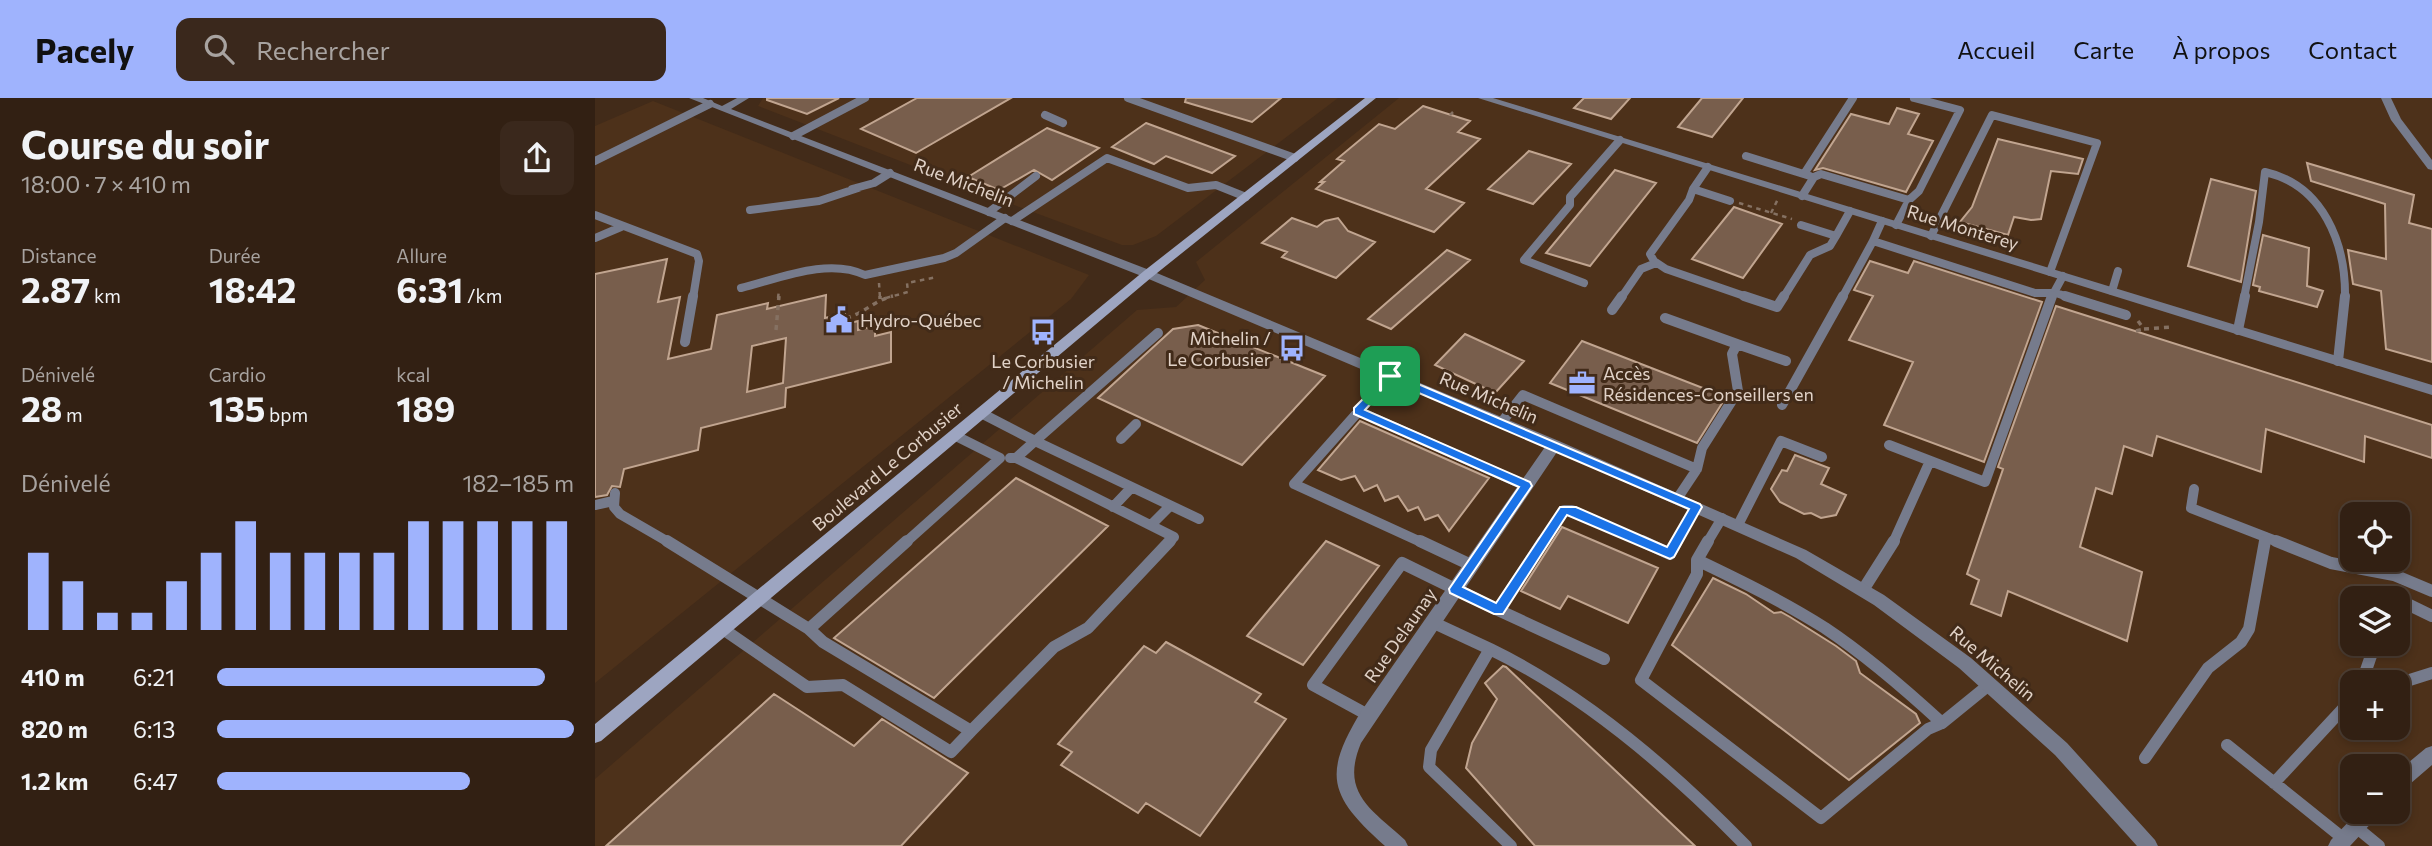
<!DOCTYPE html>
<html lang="fr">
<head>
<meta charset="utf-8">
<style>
	body { margin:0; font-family:Commissioner,sans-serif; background:#3a281c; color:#f1f3f6; height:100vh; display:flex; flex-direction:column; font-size:26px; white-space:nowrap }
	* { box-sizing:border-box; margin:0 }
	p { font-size:23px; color:#a8a3a0 }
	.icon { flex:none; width:38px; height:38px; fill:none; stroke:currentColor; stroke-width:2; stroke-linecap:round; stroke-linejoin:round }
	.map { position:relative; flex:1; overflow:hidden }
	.sheet { display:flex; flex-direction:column; background:#322013; width:595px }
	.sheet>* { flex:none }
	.fabs { position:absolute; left:1745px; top:404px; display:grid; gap:14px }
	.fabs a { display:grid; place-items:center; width:70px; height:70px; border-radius:14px; background:#322013; box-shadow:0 4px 10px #0003,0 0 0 2px #4d3e33; font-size:35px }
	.pin { position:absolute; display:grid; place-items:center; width:60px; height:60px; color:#fff; margin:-30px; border-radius:14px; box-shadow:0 4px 10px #0006 }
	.round { display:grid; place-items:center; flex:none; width:74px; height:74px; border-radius:14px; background:#3a281c }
	.summary { display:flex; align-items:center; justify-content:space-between; height:119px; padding:0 21px }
	h1 { font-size:38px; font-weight:700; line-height:52px }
	.stats { display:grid; grid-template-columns:repeat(3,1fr); gap:10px; height:119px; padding:7px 21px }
	.stats div { display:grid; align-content:center }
	.stats b { font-size:35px; font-weight:700 }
	.stats small { font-size:19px; font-weight:400 }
	.stats p { font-size:19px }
	.chart { height:196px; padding:14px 21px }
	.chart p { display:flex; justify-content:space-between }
	.chart svg { width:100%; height:126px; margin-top:7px; stroke:#9fb3fd; stroke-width:6 }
	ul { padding:0 21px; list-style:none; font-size:23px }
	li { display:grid; grid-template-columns:112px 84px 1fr; align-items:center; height:52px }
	li i { height:18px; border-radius:9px; background:#9fb3fd }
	header { display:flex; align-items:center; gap:42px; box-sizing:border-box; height:98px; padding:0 35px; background:#9fb3fd; color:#111 }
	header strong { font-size:33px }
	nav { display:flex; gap:38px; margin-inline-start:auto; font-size:24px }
	.search { width:490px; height:63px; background:#3a281c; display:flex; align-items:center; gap:18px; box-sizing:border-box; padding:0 24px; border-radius:14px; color:#a8a3a0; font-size:26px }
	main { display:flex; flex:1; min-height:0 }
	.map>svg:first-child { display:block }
	.built { fill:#4d311a; fill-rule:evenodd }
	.building { fill:#785e4c; stroke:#c1a590; stroke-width:2; fill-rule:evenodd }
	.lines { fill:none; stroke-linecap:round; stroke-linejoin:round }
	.path-far1 { stroke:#857162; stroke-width:2.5; stroke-dasharray:4.5 4.5; stroke-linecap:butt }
	.path { stroke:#857162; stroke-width:3.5; stroke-dasharray:5 5; stroke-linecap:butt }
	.lane-far2 { stroke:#767b8c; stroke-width:8 }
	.lane-far1 { stroke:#767b8c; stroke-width:10 }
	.lane { stroke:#767b8c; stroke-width:12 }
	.street { fill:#767b8c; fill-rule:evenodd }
	.secondary { fill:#9da5c1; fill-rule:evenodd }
	.route { fill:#1a73e8; stroke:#fff; stroke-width:2; fill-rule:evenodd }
	.labels { text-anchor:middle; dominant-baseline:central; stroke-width:6; stroke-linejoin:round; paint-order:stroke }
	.street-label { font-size:18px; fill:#e1d2c7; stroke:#422b19 }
	.poi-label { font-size:18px; fill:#e1d2c7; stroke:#422b19; text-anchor:start }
</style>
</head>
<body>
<header>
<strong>Pacely</strong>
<div class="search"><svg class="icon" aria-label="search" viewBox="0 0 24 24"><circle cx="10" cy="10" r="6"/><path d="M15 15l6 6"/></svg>Rechercher</div>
<nav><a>Accueil</a><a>Carte</a><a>À propos</a><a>Contact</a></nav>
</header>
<main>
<section class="sheet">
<div class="summary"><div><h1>Course du soir</h1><p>18:00 · 7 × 410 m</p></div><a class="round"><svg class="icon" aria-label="share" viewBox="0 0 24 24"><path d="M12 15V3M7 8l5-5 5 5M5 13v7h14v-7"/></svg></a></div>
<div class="stats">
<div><p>Distance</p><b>2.87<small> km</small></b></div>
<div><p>Durée</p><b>18:42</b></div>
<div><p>Allure</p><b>6:31<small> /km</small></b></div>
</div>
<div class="stats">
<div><p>Dénivelé</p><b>28<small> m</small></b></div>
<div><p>Cardio</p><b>135<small> bpm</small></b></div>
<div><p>kcal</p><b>189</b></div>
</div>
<div class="chart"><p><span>Dénivelé</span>182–185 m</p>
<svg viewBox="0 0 160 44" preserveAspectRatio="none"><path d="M5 44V17M15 44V27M25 44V38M35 44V38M45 44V27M55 44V17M65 44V6M75 44V17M85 44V17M95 44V17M105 44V17M115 44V6M125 44V6M135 44V6M145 44V6M155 44V6"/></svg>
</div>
<ul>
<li><b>410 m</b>6:21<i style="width:92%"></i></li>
<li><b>820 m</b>6:13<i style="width:100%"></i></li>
<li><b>1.2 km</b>6:47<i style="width:71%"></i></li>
</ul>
</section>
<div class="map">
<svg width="1837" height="748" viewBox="0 0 1837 748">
	<rect width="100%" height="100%" fill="#422b19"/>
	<!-- built -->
	<path class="built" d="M168,0H743L561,138L538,147H527L403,101L163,8Z
		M804,0H1837V748H0V681L542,212L581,209L610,182L601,164ZM1757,416H1802V462H1757ZM1757,500H1802V546H1757ZM1757,584H1802V630H1757ZM1757,668H1802V714H1757Z
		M58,3L494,177L476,201L0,585V28Z"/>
	<!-- building -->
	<path class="building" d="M172,0H244L212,16L172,2Z
		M322,0H416L321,55L266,31Z
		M591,0H686L657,24L590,4Z
		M989,0H1035L1016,21L979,10Z
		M1107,0H1148L1117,39L1083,29Z
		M828,8L875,23L863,34L885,41L831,91L869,105L839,134L721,91L729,84H725L749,63L742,61L784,26L800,31Z
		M1302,10L1324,16L1313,36L1338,43L1311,94L1228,70L1220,72L1256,16L1294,26Z
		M551,25L640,58L617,75L571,58L559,66L517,49Z
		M452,30L504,50L457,82L439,72L404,92L373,79Z
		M1403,41L1488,61L1483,76L1456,73L1446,121L1436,122L1419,119L1413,137L1365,124L1377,109Z
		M934,53L976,66L938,106L893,91Z
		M1712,65L1819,97L1814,125L1837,131V264L1791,251L1786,193L1758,186L1753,152L1791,161L1790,106L1716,83Z
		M1020,72L1061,85L995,168L951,155Z
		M1616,81L1661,93L1646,184L1593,168Z
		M1139,109L1187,126L1148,180L1097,161Z
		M697,120L722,129L730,123L743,120L753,133L780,144L741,180L687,159L692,154L667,145Z
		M1668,137L1714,150L1712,188L1728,193L1722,209L1664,193L1665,189L1658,187Z
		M852,152L875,162L796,231L773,221Z
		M72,161L63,204L85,199L73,261L116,251L122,217L173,205L172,211L231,197L230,220L250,215L251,226L263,223V232L280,228V238L296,234V264L191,290L190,309L106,330L103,352L29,371L25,389L17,388L12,397L0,399V176ZM191,240L188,285L152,294L157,248Z
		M1275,163L1313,175L1319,163L1447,204L1389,364L1289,327L1318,264L1254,242L1278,198L1259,192Z
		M1461,208L1837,327V360L1770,338L1769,364L1671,331L1666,374L1562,338L1557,358L1529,348L1517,396L1501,390L1485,449L1547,474L1532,543L1413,493L1406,518L1376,506L1384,482L1372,476L1408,371L1403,369Z
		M603,227L730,278L647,367L503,300L578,231Z
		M870,236L929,263L900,295L840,267Z
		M987,243L1131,299L1102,345L955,285Z
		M765,323L894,380L854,433L843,417L830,422L823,409L813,413L803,398L790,403L782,387L769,393L760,378L746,382L723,372Z
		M1200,357L1234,370L1226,386L1251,397L1241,417L1226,420L1216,415L1209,416L1185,404L1176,391L1187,372L1192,373Z
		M421,380L513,428L339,600L239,540Z
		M967,429L1063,470L1033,525L973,498L965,511L926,493Z
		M731,443L784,468L708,567L652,538Z
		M1118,480L1151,496L1179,515L1186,514L1195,519L1241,548L1261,563L1265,575L1321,616L1325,625L1254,682L1077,547Z
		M571,544L666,596L660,604L691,621L605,738L551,705L543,715L466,667L477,654L463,646L549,548L561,555Z
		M908,568L911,569L1100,748H940L871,670L877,645L902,601L890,585Z
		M179,596L259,648L287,621L373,675L306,748H11Z"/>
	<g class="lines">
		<!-- path-far1 -->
		<path class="path-far1" d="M855,17L858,14
			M1144,105L1197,121
			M1176,115L1183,101
			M284,185L285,200
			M183,200L184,192
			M291,200L313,194L312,185L342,179"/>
		<!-- path -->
		<path class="path" d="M285,198V201
			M251,220C268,216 280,202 298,198
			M1543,223L1549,231L1577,229
			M181,232L184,198
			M1541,233L1549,231"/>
		<!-- lane-far2 -->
		<path class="lane-far2" d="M533,0L700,60
			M450,17L468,25
			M198,38L270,0
			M1151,58L1215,78
			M0,63L115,6
			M1113,69L1098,91L1135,103
			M1209,76L1258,0
			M257,91L279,85L295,75
			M1098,91L1094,102L1055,156L1059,163L1071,171L1155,200
			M1207,98L1219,79L1226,76L1314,102L1301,127
			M1314,102L1324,93L1365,12L1319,0
			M155,112L224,103L263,90
			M394,114L441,78
			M0,117L102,156L104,163L98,200
			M417,123L512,60L593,90L621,87L651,99
			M1287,123L1278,143L1440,195H1461L1476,200
			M1206,127L1241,138L1255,113
			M1336,138L1397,17L1502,45L1455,174
			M0,140L26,129
			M989,185L929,162L975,107V99L1025,42
			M146,190C183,181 233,159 270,177L349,160L361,155L410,120
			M1517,193L1523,173
			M1026,200L1046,171L1061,165
			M1188,200L1215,157L1235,148L1241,138
			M1247,200L1278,143
			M1456,200L1468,178
			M1649,200L1664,124L1670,74C1728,87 1751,145 1750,200"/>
		<!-- lane-far1 -->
		<path class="lane-far1" d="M1149,198L1182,209L1189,198
			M1470,198L1531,217
			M1017,212L1027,198
			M1070,220L1142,246L1137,256L1143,293L1107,350L1102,371
			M1643,232L1650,198
			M563,235L440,343L604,421
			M90,244L98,198
			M1142,246L1191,263
			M1743,263L1750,198
			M795,278L699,386L828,445
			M1187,307L1248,198
			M763,313L931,388
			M386,315L440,343L421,360H415
			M906,325L928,297L1102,371L1082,401
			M526,341L541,326
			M1294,347L1390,384L1457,198
			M421,360L579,439L573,445
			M1599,391L1596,410L1686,445
			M20,395L19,409L25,416L75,445
			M0,407L18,403
			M518,409L536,390
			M556,427L575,408
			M1143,427L1186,343L1227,359
			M310,445L405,360L359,337
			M947,445L969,412H977L1051,445
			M1081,445L1101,409
			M1112,445L1127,420
			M1298,445L1335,363
			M1670,445L1671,439"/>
		<!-- lane -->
		<path class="lane" d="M72,443L214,531L312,443
			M825,443L876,467
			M1047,443L1075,456L1082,443
			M1113,443L1102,462C1146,483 1189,504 1230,530C1272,558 1310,591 1347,625L1395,586
			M1681,443L1736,465L1799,477L1837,493
			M1102,462V476L1046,582L1226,720L1333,631L1347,625
			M1268,492L1299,443
			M1802,501L1837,518
			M903,512L1009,561
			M837,524L895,551L836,652L834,669L916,748
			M128,531L212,589L248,587L356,654L376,633
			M214,531L228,544L376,633L459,549L493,530L575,443
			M895,551C990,597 1077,672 1151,748
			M1767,584L1780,546
			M1802,586L1837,575
			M773,617L718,587L807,465L903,512L948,443
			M1632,647L1749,741
			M1550,660L1613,570L1646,544L1654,531L1670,443
			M1679,685L1757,601
			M1761,729L1784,748"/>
		<!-- street -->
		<path class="street" d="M94,0H108L127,8L142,0H154L136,11L557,173L964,343L1211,452L1289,497L1376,560L1472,645L1560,742L1563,748H1542L1460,657L1364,570L1279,507L1201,460L962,354L766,645C745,695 776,711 810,742L813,748H790C734,698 727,677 767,612L950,349L549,179Z
			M883,0H898L1837,287V297Z
			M1786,0H1796L1806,21L1837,62V72L1833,71L1796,22Z
			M1837,648V667L1808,692L1802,694V674L1831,650Z
			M1763,714H1784L1781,720L1755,748H1733L1736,742Z"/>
		<!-- secondary -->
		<path class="secondary" d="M770,0H781L557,179L6,643L0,645V626L549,173Z"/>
	</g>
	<!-- route -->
	<path class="route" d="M795,274L1105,406L1107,409L1079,459L1075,461L972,417L908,516H899L855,495L854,491L924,389L759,316V310ZM796,283L1094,411L1072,449L981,409H965L901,505L868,489L937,388L935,384L770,312Z"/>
	<!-- icons -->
	<defs>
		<g id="civic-bare" transform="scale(2.1)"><path d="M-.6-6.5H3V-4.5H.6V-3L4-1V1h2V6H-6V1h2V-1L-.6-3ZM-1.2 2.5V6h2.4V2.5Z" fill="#9fb3fd" stroke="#422b19" stroke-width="2.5" paint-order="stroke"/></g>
		<g id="bus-bare" transform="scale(2.1)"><path d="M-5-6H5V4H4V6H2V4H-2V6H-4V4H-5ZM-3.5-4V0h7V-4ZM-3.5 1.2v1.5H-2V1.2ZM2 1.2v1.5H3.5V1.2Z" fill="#9fb3fd" stroke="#422b19" stroke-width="2.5" paint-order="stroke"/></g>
		<g id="office-bare" transform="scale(2.1)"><path d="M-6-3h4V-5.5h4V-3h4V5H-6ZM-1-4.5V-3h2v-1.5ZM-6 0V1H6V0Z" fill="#9fb3fd" stroke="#422b19" stroke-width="2.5" paint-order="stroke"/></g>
	</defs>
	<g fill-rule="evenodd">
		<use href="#civic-bare" x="244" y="222"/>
		<use href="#bus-bare" x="448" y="234"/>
		<use href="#bus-bare" x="697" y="250"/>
		<use href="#office-bare" x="987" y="285"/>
	</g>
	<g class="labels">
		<!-- street labels -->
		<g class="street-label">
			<text transform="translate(369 84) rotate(21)">Rue Michelin</text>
			<text transform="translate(1368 129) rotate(17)">Rue Monterey</text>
			<text transform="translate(894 299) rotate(23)">Rue Michelin</text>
			<text transform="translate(292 368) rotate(-40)">Boulevard Le Corbusier</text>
			<text transform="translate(805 537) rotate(-55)">Rue Delaunay</text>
			<text transform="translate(1398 565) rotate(40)">Rue Michelin</text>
		</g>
		<!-- poi labels -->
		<g class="poi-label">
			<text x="265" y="222">Hydro-Québec</text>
			<text x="676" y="240" text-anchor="end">Michelin /<tspan x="676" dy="21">Le Corbusier</tspan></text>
			<text x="448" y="263" text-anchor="middle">Le Corbusier<tspan x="448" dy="21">/ Michelin</tspan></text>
			<text x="1008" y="275">Accès<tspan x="1008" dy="21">Résidences-Conseillers en</tspan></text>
		</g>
	</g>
</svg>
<div class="fabs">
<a><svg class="icon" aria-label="locate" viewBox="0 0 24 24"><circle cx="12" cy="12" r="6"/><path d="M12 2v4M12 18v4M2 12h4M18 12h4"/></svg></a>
<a><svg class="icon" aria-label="layers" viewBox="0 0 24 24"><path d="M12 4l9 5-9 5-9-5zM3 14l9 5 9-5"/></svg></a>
<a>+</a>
<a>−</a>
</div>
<div class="pin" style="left:795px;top:278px;background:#1e9e55"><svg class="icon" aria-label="arrive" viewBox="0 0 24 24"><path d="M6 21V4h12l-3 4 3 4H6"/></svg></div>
</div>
</main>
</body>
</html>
